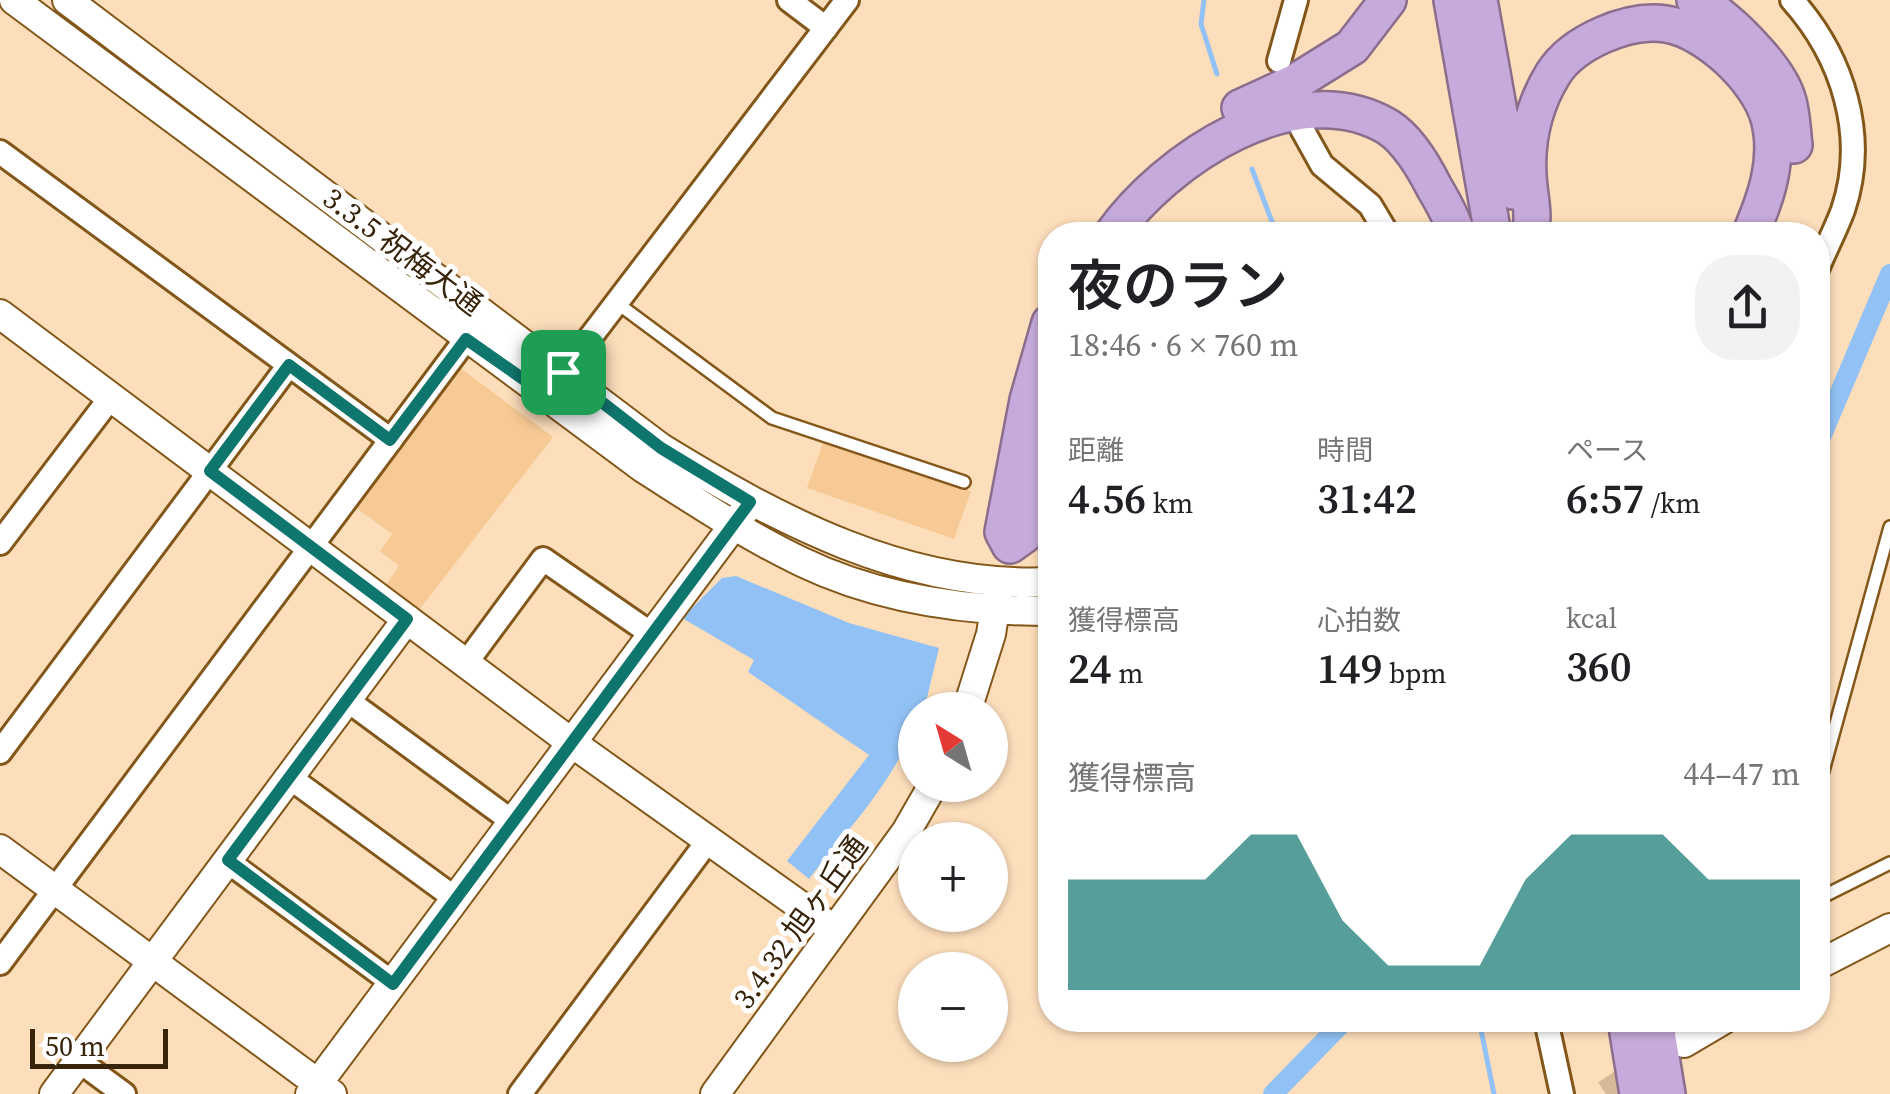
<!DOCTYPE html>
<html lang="ja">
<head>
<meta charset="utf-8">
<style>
	body { margin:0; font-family:"Source Serif 4","Noto Sans JP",serif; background:#f2f2f2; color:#202124; height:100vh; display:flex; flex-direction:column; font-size:38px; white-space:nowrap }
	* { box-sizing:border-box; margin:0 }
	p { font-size:32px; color:#757577 }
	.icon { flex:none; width:55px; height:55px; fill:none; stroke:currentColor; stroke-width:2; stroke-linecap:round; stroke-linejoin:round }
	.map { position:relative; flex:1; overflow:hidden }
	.drawer { position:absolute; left:1038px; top:222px; width:792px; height:810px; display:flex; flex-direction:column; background:#fff; border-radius:40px; box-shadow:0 2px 8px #0004 }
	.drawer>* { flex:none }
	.needle { width:65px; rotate:323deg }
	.tools { position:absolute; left:898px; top:692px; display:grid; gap:20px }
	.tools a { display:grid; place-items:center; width:110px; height:110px; border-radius:50%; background:#fff; box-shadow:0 2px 8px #0004; font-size:50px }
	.scale { position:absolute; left:30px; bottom:25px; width:138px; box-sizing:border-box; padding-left:10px; border:5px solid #37240b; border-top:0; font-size:28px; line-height:35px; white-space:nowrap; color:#37240b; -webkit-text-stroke:8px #fff; paint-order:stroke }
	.pin { position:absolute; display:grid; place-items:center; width:85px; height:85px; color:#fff; margin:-42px; border-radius:20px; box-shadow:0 5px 15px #0006 }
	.round { display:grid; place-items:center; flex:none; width:105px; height:105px; border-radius:40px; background:#f2f2f2 }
	.headline { display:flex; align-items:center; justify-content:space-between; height:170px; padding:0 30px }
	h1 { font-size:55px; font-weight:600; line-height:75px }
	.figures { display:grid; grid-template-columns:repeat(3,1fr); gap:15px; height:170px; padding:10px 30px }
	.figures div { display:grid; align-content:center }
	.figures b { font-size:42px; font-weight:600 }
	.figures small { font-size:28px; font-weight:400 }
	.figures p { font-size:28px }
	.chart { height:280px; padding:20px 30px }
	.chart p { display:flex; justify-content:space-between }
	.chart svg { width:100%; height:180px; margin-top:10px; fill:#0f766e; opacity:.7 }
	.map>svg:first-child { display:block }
	.green { fill:#f6c995 }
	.water { fill:#92c2f5 }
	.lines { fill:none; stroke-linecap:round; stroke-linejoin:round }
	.stream { stroke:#92c2f5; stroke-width:5 }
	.canal { stroke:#92c2f5; stroke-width:20 }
	.tertiary-tunnel { stroke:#d5b998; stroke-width:28; stroke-dasharray:28 14; stroke-linecap:butt }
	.service-casing { stroke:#835719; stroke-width:16 }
	.minor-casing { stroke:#835719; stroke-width:28 }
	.tertiary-casing { stroke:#835719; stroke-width:32 }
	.trunk-casing { stroke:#8b6d8c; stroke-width:40 }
	.service { stroke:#fff; stroke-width:11 }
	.minor { stroke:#fff; stroke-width:22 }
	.tertiary { stroke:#fff; stroke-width:28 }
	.trunk { stroke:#c6aadb; stroke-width:35 }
	.route-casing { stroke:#fff; stroke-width:20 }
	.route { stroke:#0f766e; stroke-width:12 }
	.labels { text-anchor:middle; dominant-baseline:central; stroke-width:10; stroke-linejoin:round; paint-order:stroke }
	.street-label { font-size:30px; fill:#37240b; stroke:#fff }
</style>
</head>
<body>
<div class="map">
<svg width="1890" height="1094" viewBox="0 0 1890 1094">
	<rect width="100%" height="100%" fill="#fddebb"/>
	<!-- green -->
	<path class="green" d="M459,367L553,437L419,610L385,587L399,566L380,551L392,534L352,505Z
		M824,440L971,491L954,539L807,488Z"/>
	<!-- water -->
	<path class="water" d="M736,576L849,623L939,648L924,710H915C915,759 840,839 809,879L787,861L869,755L748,672L754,660L682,618L722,578Z"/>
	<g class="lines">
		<!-- stream -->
		<path class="stream" d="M1204,0L1201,24L1217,74
			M1252,169L1277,235
			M1479,1020L1494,1094"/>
		<!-- canal -->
		<path class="canal" d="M1818,444L1890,274
			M1273,1094L1345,1020"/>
		<!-- tertiary-tunnel -->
		<path class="tertiary-tunnel" d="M1606,1094L1649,1065"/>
		<!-- service casing -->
		<g class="service-casing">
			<path id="service" d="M617,303L772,418L964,482
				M1818,789L1890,527
				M1818,899L1890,863"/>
		</g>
		<!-- minor casing -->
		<g class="minor-casing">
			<path id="minor" d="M789,0L826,28
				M1792,0C1843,57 1868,136 1843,210C1836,229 1826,248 1818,267
				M1279,61L1296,0
				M1302,129L1322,165L1370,205L1388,235
				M0,152L391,440
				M554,385L847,0
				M0,543L111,397
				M466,663L543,559L653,635
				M347,700L513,822
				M0,752L289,365
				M289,777L456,899
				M227,861L393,983
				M0,963L484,315
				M1546,1020L1562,1094
				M79,1061L124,1094
				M520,1094L707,842"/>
		</g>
		<!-- tertiary casing -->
		<g class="tertiary-casing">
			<path id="tertiary" d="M14,0L643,468C695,501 747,536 802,562C879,599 966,611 1050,611
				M67,0L661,448C778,520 907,589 1050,582
				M0,314L572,743L833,929
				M967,710L991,634L997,596
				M0,849L332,1094
				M1818,965L1890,928
				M1684,1043L1723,1020
				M54,1094L407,619
				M310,1094L745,510
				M715,1094L906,832L933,785"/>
		</g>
		<!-- trunk casing -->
		<g class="trunk-casing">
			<path id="trunk" d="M1452,0L1493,235
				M1479,0L1513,191
				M1695,0C1725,14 1777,66 1787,98C1792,112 1792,130 1794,145
				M1240,108L1294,83L1352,47L1388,0
				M1112,235C1165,160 1295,72 1388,127C1407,139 1424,167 1434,187C1443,202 1452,218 1457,235
				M1530,235C1535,214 1529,196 1528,175C1526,139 1534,105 1553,74C1573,42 1629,18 1666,24C1706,30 1758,79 1769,118C1780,159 1766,198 1750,235
				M1050,323L1028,400L1003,532L1010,545L1024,535L1035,459L1050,390
				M1626,1020L1638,1094
				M1655,1020L1667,1094"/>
		</g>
		<!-- service -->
		<use href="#service" class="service"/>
		<!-- minor -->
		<use href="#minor" class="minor"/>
		<!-- tertiary -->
		<use href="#tertiary" class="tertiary"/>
		<!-- trunk -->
		<use href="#trunk" class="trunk"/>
	</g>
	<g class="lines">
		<!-- route casing -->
		<g class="route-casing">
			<path id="route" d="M466,339L546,395L563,372L661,448L750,502L393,984L228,860L407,619L210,471L289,365L390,440Z"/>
		</g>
		<!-- route -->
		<use href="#route" class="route"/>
	</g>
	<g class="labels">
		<!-- street labels -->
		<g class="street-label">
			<text transform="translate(403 251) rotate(37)">3.3.5 祝梅大通</text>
			<text transform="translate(800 922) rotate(-54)">3.4.32 旭ヶ丘通</text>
		</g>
	</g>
</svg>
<div class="tools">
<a><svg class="needle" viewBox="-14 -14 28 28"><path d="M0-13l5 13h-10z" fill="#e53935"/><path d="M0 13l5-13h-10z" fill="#757577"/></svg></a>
<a>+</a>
<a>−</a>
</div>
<div class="scale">50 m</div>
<div class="pin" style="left:563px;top:372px;background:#1e9e55"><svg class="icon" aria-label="arrive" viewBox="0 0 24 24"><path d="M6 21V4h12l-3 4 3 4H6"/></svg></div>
<section class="drawer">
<div class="headline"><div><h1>夜のラン</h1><p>18:46 · 6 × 760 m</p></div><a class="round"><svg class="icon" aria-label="share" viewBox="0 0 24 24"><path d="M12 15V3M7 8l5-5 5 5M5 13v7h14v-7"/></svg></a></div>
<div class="figures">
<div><p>距離</p><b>4.56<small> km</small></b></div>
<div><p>時間</p><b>31:42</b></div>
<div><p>ペース</p><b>6:57<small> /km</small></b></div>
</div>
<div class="figures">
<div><p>獲得標高</p><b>24<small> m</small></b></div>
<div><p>心拍数</p><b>149<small> bpm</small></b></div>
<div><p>kcal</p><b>360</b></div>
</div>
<div class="chart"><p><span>獲得標高</span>44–47 m</p>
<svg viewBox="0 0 160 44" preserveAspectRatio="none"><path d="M0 44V17L10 17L20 17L30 17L40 6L50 6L60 27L70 38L80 38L90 38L100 17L110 6L120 6L130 6L140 17L150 17L160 17V44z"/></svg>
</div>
</section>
</div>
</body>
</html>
